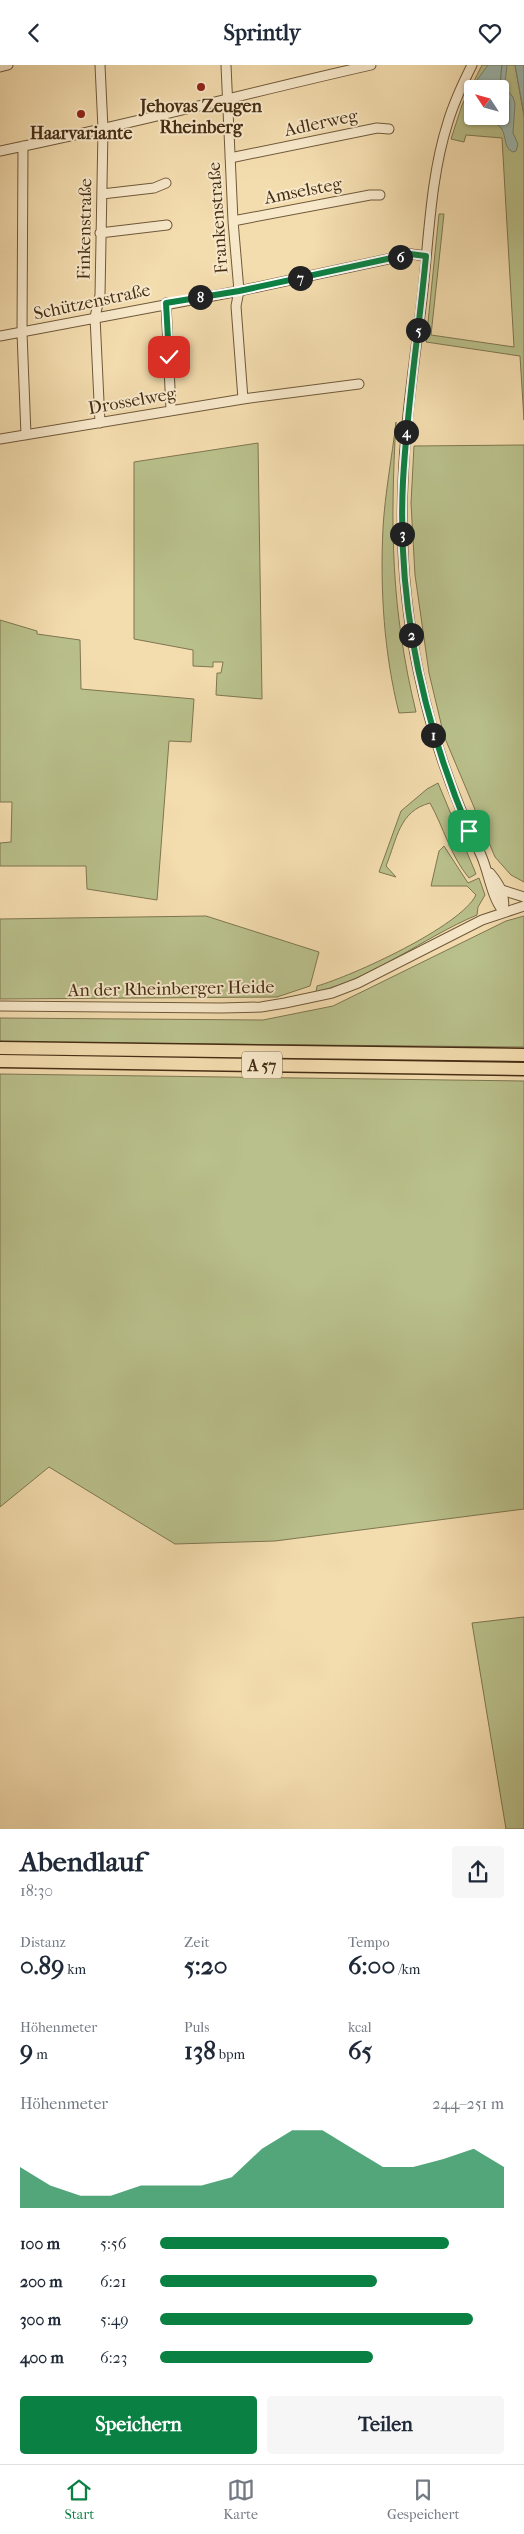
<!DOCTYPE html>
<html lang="de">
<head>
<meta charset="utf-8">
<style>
	body { margin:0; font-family:"IM FELL French Canon",serif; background:#f6f6f7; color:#1f2937; height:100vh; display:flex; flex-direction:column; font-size:19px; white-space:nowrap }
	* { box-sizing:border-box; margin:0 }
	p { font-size:16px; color:#747a83 }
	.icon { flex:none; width:28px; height:28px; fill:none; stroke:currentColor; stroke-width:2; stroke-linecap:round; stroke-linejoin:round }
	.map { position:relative; height:1764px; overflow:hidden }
	.details { display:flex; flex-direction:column; background:#fff; flex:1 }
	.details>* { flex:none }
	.needle { width:32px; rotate:306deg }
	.buttons { position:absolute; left:464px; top:15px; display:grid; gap:10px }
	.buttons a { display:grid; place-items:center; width:45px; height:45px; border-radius:5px; background:#fff; box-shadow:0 1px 4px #0004; font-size:25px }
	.pin { position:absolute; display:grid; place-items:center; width:42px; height:42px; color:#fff; margin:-21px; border-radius:10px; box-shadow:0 2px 8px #0006 }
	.km { position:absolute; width:25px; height:25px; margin:-12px; border-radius:50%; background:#222; color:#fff; font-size:14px; line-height:25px; text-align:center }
	.round { display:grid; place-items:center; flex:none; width:52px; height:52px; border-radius:5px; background:#f6f6f7 }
	.headline { display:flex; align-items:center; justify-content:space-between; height:85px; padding:0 20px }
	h1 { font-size:28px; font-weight:700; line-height:38px }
	.stats { display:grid; grid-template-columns:repeat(3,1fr); gap:8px; height:85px; padding:5px 20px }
	.stats div { display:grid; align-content:center }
	.stats b { font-size:25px; font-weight:700 }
	.stats small { font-size:14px; font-weight:400 }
	.stats p { font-size:14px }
	.chart { height:140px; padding:10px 20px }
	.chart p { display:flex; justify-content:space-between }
	.chart svg { width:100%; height:90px; margin-top:5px; fill:#0b8043; opacity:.7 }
	.cta { display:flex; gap:10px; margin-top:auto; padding:10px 20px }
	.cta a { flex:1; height:58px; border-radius:5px; background:#0b8043; color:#fff; font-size:20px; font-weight:700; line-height:58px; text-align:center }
	.cta a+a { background:#f6f6f7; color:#1f2937 }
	ul { padding:0 20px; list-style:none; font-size:16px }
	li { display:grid; grid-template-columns:80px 60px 1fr; align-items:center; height:38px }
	li i { height:12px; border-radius:6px; background:#0b8043 }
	header { display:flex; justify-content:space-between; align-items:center; height:65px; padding:0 20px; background:#fff; font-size:22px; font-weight:700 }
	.menu { display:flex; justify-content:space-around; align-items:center; height:70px; border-top:1px solid #e0e1e3; background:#fff; font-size:14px; color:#747a83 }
	.menu a { display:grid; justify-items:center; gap:2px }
	.menu .current { color:#0b8043 }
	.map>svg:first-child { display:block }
	.green { fill:#b9c08b; stroke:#7f7650; fill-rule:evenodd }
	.water { fill:#9dbab2; stroke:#7a8273 }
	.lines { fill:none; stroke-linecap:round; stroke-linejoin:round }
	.shore { stroke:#717463; stroke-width:1 }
	.minor-casing { stroke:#70593a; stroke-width:11 }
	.highway-casing { stroke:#452d14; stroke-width:15 }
	.minor { stroke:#f7e8ca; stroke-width:9 }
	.highway { stroke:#f3dcae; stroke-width:12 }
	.route-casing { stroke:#fff; stroke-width:10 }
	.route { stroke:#0b8043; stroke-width:6 }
	.poi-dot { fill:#8f2418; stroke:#f7e8ca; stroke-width:2 }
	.labels { text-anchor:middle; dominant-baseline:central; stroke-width:4; stroke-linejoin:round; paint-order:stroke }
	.shield { fill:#f7e8ca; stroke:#7a654b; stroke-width:1 }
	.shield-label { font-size:16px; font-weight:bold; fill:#452d14 }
	.poi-label { font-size:18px; font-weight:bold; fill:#452d14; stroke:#f7e8ca }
	.street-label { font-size:18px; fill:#452d14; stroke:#f7e8ca }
</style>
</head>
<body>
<header><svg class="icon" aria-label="back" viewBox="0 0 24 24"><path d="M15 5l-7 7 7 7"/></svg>Sprintly<svg class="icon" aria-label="heart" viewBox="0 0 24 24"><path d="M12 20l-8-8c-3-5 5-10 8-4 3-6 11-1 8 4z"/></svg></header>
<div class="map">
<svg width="524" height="1764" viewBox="0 0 524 1764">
	<rect width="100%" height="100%" fill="#f3dcae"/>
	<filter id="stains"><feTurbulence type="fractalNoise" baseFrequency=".004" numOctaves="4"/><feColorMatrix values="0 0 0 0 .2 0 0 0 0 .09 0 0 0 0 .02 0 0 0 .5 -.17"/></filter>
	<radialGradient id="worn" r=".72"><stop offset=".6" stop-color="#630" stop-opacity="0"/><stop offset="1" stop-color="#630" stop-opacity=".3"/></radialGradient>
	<!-- green -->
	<path class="green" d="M482,0H515L524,51V355L520,291L426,277L439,149H444L431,270L514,282L502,73L466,70L464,77L451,74L462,40ZM472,24H500V51H472Z
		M396,357C390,462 391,544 416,647L399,648C384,588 380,525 383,463C385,428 392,392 396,357Z
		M258,378L262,634L216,630L217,608H221L223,597H213V602L193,601V585L134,574V397Z
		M524,380V817L511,810L495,792L444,671L429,608L415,510L411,438L414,381Z
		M0,555L37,566V569L80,575L81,624L194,634L191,677L169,676L157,835L87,824L86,801H0V778L11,777L12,737H0Z
		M438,718L476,809L469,813C450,790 444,763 430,738C399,746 397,774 386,801L396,812L379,807L401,746L427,724Z
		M444,781L468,818L479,813L485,830L478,842L477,850C422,873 375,913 316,927L317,921C352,911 460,862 476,830L467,821H431L439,786Z
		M206,851L319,887L310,921L277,932L0,934V854Z
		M524,851V982L0,977V953L263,955L333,941L506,856Z
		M0,1009L524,1016V1444L275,1476L175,1479L49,1402L0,1442Z
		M524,1552V1764H506L472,1558Z"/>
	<!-- water -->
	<path class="water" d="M488,0H507L505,17L506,24L513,32L515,39L513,68L518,79L516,86L513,87C502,83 508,67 498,60C491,54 479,57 470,52L472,44V51H500V24H476L477,15Z
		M515,0H524V51V49Z"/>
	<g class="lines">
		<!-- shore -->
		<path class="shore" d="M487,51L497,53L506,59L509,58V36C499,23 500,16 502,0"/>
		<!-- minor casing -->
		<g class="minor-casing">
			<path id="minor" d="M100,0L103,64L100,230L95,252L100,358
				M226,0L233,156L239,226L236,241L243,334
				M472,0C463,18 454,37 448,57C430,113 429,175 422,234C415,295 405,356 403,417C397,546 425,674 481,790C489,808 491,831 503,846
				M0,2L8,0
				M23,81L22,268L26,370
				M0,86C125,61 247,28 371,0
				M230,93L377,63L389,64
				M102,129L154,123L166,118
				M233,156L370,130H380
				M100,168L167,160
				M166,238L171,345
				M0,271L239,226L411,189L426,191
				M0,374L243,334L359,319
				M490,808C500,820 506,831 503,846
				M502,825L524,832
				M0,941L221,943L261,942L285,938L332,928L358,918L482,855L524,841"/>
		</g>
		<!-- highway casing -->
		<g class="highway-casing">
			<path id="highway" d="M0,983L524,990
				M0,996L524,1004"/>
		</g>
		<!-- minor -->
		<use href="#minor" class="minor"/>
		<!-- highway -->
		<use href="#highway" class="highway"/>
	</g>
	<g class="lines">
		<!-- route casing -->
		<g class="route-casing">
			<path id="route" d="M169,292L166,238L239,226L410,189L426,191C419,266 407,341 403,416C397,537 422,654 469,766"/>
		</g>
		<!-- route -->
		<use href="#route" class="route"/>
	</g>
	<!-- markers -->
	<g class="poi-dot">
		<circle cx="201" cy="22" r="5"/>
		<circle cx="81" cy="49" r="5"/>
	</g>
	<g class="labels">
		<!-- shield labels -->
		<rect class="shield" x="242" y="986.5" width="40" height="27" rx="4"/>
		<g class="shield-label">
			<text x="262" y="1000">A 57</text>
		</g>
		<!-- poi labels -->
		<g class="poi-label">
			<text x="201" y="41">Jehovas Zeugen<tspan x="201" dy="21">Rheinberg</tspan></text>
			<text x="81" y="68">Haarvariante</text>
		</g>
		<!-- street labels -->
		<g class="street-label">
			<text transform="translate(321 58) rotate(-12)">Adlerweg</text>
			<text transform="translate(303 126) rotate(-11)">Amselsteg</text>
			<text transform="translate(218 153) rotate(-94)">Frankenstraße</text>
			<text transform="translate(85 164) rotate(-89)">Finkenstraße</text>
			<text transform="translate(92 237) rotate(-12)">Schützenstraße</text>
			<text transform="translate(132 336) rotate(-10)">Drosselweg</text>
			<text transform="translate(171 924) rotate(-1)">An der Rheinberger Heide</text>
		</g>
	</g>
	<rect width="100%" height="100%" filter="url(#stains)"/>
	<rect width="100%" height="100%" fill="url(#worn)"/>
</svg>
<div class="buttons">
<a><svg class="needle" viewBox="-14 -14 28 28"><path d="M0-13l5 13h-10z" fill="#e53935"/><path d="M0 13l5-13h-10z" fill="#747a83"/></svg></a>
</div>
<div class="pin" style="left:469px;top:766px;background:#1e9e55"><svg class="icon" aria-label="arrive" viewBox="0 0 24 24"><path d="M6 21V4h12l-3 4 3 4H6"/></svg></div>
<div class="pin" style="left:169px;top:292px;background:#d93025"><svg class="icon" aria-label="check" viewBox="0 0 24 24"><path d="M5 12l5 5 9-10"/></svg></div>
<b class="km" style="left:433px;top:670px">1</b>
<b class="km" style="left:411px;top:570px">2</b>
<b class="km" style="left:402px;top:469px">3</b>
<b class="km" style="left:406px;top:367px">4</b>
<b class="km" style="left:418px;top:265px">5</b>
<b class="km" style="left:400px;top:192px">6</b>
<b class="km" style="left:300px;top:213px">7</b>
<b class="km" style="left:200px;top:232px">8</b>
</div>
<section class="details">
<div class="headline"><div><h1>Abendlauf</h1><p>18:30</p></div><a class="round"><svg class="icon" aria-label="share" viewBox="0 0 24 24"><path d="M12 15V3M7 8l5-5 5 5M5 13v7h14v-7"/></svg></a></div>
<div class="stats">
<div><p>Distanz</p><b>0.89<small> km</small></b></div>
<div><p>Zeit</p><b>5:20</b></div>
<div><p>Tempo</p><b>6:00<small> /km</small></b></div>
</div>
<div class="stats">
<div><p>Höhenmeter</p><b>9<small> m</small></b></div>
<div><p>Puls</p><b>138<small> bpm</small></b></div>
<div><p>kcal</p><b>65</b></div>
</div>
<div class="chart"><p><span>Höhenmeter</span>244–251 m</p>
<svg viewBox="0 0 160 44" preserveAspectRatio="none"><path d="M0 44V24L10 33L20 38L30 38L40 33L50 33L60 33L70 29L80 15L90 6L100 6L110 15L120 24L130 24L140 20L150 15L160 24V44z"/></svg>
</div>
<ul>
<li><b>100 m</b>5:56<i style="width:84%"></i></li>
<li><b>200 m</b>6:21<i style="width:63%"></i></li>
<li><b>300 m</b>5:49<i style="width:91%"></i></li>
<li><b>400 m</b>6:23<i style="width:62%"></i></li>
</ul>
<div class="cta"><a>Speichern</a><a>Teilen</a></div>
</section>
<nav class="menu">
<a class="current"><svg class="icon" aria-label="home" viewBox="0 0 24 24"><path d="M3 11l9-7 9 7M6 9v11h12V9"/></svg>Start</a>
<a><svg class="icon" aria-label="map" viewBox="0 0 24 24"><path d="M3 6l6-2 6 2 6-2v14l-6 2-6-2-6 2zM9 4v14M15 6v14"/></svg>Karte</a>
<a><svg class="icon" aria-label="saved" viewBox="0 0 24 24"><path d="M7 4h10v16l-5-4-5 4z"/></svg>Gespeichert</a>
</nav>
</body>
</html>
